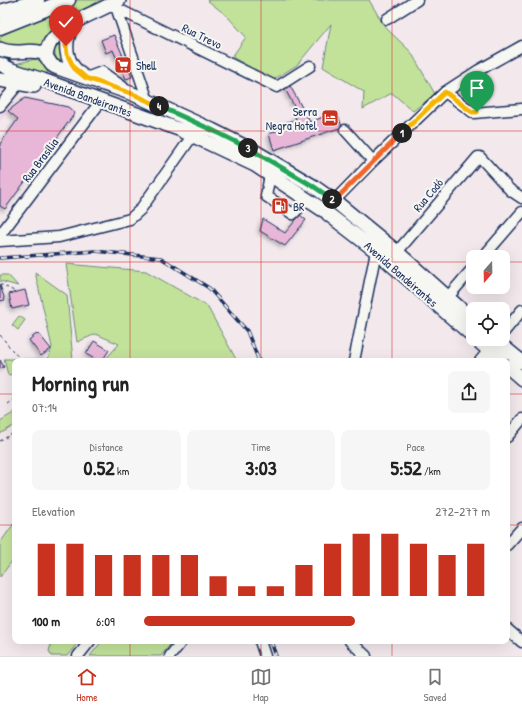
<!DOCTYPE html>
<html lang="en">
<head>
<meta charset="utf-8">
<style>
	body { margin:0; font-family:"Patrick Hand",sans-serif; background:#f6f6f6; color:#222; height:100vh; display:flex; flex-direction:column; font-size:15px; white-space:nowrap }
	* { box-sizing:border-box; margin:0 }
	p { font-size:13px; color:#767676 }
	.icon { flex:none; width:22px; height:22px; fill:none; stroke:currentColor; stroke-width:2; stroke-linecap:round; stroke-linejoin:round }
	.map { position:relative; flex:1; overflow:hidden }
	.drawer { position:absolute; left:12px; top:358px; width:498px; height:286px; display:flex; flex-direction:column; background:#fff; border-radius:8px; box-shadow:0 4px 16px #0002 }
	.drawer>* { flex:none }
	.needle { width:26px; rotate:200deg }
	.fabs { position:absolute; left:466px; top:250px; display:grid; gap:8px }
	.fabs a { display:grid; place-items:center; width:44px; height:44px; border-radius:8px; background:#fff; box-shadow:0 4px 16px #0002; font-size:20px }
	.pin { position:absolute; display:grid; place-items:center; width:34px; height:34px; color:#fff; margin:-41px -17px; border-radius:50% 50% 50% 0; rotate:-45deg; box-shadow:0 0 4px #0007 }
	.pin .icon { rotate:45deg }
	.km { position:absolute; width:20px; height:20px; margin:-10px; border-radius:50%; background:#222; color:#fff; font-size:11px; line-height:20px; text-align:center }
	.round { display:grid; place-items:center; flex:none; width:42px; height:42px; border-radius:8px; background:#f6f6f6 }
	.head { display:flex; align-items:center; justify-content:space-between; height:68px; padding:0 20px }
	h1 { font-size:22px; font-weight:700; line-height:30px }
	.metrics { display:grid; grid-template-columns:repeat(3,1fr); gap:6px; height:68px; padding:4px 20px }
	.metrics div { display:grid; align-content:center; border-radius:8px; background:#f6f6f6; text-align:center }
	.metrics b { font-size:20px; font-weight:700 }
	.metrics small { font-size:11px; font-weight:400 }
	.metrics p { font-size:11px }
	.chart { height:112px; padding:8px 20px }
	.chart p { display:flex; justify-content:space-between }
	.chart svg { width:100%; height:72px; margin-top:4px; stroke:#c8321e; stroke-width:6 }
	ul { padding:0 20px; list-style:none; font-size:13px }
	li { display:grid; grid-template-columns:64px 48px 1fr; align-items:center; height:30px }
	li i { height:10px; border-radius:5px; background:#c8321e }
	.tabs { display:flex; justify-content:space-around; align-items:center; height:56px; border-top:1px solid #e0e0e0; background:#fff; font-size:11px; color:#767676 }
	.tabs a { display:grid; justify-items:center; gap:2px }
	.tabs .active { color:#c8321e }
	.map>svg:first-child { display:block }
	.built { fill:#f0dae7 }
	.green { fill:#c2e29a; stroke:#6e887c }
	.building { fill:#e8b7d8; stroke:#1b2f5e; filter:url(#shadow) }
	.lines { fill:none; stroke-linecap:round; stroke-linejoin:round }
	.minor-casing { stroke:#1b2f5e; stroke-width:13 }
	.major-casing { stroke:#1b2f5e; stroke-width:16 }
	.highway-casing { stroke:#1b2f5e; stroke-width:17 }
	.path { stroke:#1b2f5e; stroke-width:1; stroke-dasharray:3 3; stroke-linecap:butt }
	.minor { stroke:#f6f6f2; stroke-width:10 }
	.major { stroke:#f6f6f2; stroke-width:13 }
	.highway { stroke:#f6f6f2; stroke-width:14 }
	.rail-casing { stroke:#1b2f5e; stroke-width:3.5 }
	.rail { stroke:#f6f6f2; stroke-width:2; stroke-dasharray:6; stroke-linecap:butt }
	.split-1-casing { stroke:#fff; stroke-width:8 }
	.split-2-casing { stroke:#fff; stroke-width:8 }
	.split-3-casing { stroke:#fff; stroke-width:8 }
	.split-4-casing { stroke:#fff; stroke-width:8 }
	.split-5-casing { stroke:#fff; stroke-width:8 }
	.split-1 { stroke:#f5b400; stroke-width:5 }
	.split-2 { stroke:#f0652b; stroke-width:5 }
	.split-3 { stroke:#22a559; stroke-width:5 }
	.split-4 { stroke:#22a559; stroke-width:5 }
	.split-5 { stroke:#f5b400; stroke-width:5 }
	.grid { fill:none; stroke:#d62828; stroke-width:1; stroke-opacity:0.55 }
	.labels { text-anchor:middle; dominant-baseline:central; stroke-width:4; stroke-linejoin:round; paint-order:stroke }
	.street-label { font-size:12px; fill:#1b2f5e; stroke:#f6f6f2 }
	.poi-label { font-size:12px; fill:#1b2f5e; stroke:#f6f6f2; text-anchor:start }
</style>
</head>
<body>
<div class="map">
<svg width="522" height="656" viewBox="0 0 522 656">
	<defs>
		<filter id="shadow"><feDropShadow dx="-2" dy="2" stdDeviation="2" flood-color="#0004"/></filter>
	</defs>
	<rect width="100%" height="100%" fill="#f3e9ed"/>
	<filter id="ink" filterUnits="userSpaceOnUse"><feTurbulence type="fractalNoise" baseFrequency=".025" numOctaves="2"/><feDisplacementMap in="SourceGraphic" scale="8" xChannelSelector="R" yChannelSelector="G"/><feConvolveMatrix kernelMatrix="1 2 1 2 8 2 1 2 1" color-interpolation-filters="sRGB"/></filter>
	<g filter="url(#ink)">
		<!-- built -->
		<path class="built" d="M0,86L23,90L0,122Z"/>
		<!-- green -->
		<path class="green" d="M78,0H108L44,47L15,50L0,46V36Z
			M207,0H369L385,27L411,52L435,94L413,111L392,93L363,109L364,92L323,67L331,24L297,65L273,80L232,57L246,37L227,16Z
			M62,37L67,66C56,62 54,55 54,44Z
			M35,59L44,62L48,69L47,73L43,74L15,64Z
			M66,264L146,271L207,306L237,361H104L119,344L96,334L77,342Z
			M35,272L67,295L73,361H15V374L8,375L4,359H48L52,347Z
			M0,275H8L18,286L0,281Z
			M19,316L25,320L18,330L12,325Z
			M15,412V425L0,434V421Z
			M15,522V557L0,577V543Z
			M52,641H79L67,656H52L49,651Z
			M102,641H173L161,656H90Z"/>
		<!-- building -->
		<path class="building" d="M114,35L132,77L126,79L113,50L106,53L101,40Z
			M289,84L310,122L337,112L342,127L274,150L269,134L281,129L279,124L296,120L295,116L299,115L284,87Z
			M25,98L68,107L75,113L5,209L0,206V144L18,119L8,111Z
			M300,215L306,220L285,246L260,231L263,219L285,233Z
			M0,285L5,300L0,301Z
			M25,290L29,305L12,309L9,294Z
			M39,334L51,349L41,356L29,340L35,335Z
			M94,341L109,350L102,361H98L86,354Z
			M0,360L4,367L0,369Z"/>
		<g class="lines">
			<!-- minor casing -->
			<g class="minor-casing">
				<path id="minor" d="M115,4L148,101
					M116,8L277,87L310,66
					M387,19L417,0
					M86,78L102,72L123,87
					M445,92L474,113L522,109
					M0,106L20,82
					M345,130L373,161
					M270,175L266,196L293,214L307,200
					M335,200L373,161L445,92L479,70L522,46
					M0,235L101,101
					M0,241L59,237L130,219L140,210L193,135
					M397,252L478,157H480L510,190L522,198
					M483,257L522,212
					M448,297L473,268
					M503,333L522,310
					M354,361L376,251
					M480,361L489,350
					M507,437L522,419
					M507,545L522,528
					M507,629L522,642
					M260,641L265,656
					M350,641L366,656
					M78,656L90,641
					M170,656L182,641"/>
			</g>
			<!-- major casing -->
			<g class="major-casing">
				<path id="major" d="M73,24C63,42 64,64 83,76
					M0,49C16,56 29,48 42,53C48,56 48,61 52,65C54,67 58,68 61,69L133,94L212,130L254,151L313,186L330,198
					M46,56C47,50 48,44 53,39C67,21 99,12 119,0
					M0,64L12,70L43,80L181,130L255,165L323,210
					M0,80L34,86
					M336,202L397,252L473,320
					M328,214L376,251L473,336
					M476,339L501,361
					M494,339L522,362
					M507,366L522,379"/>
			</g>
			<!-- highway casing -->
			<g class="highway-casing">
				<path id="highway" d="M0,12L25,5L37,0
					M0,27L68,0"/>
			</g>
			<!-- path -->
			<path class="path" d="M0,284L14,291
				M0,335C8,344 13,353 23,361
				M8,404L15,399
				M0,441L15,432"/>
			<!-- minor -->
			<use href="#minor" class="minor"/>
			<!-- major -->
			<use href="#major" class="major"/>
			<!-- highway -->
			<use href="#highway" class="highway"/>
			<!-- rail casing -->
			<g class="rail-casing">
				<path id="rail" d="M0,258L95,251L161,258L209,288L247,331L259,361
					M271,641L276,656"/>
			</g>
			<!-- rail -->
			<use href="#rail" class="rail"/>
		</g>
	</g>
	<g class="lines" filter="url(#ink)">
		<!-- split-1 casing -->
		<g class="split-1-casing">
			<path id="split-1" d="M402,133L445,92L472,112H477"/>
		</g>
		<!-- split-2 casing -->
		<g class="split-2-casing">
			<path id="split-2" d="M332,199L335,200L402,133"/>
		</g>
		<!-- split-3 casing -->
		<g class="split-3-casing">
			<path id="split-3" d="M248,148L313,186L332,199"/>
		</g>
		<!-- split-4 casing -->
		<g class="split-4-casing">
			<path id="split-4" d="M159,106L212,130L248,148"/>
		</g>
		<!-- split-5 casing -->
		<g class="split-5-casing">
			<path id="split-5" d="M66,46L67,54L74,68L86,78L133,94L159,106"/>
		</g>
		<!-- split-1 -->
		<use href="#split-1" class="split-1"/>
		<!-- split-2 -->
		<use href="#split-2" class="split-2"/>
		<!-- split-3 -->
		<use href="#split-3" class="split-3"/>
		<!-- split-4 -->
		<use href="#split-4" class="split-4"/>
		<!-- split-5 -->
		<use href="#split-5" class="split-5"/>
	</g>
	<!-- grid -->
	<path class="grid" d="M130,0V361M261,0V361M392,0V361M0,131H522M0,262H473M503,262H522M0,394H15M507,394H522M0,525H15M507,525H522M130,641V656M261,641V656M392,641V656"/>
	<!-- icons -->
	<defs>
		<g id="supermarket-square" transform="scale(0.9)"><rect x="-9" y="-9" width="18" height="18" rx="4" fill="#c8321e" stroke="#f6f6f2"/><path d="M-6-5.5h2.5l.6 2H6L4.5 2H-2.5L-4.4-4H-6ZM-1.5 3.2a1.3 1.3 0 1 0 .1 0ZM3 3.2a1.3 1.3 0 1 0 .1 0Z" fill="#fff"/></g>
		<g id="hotel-square" transform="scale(0.9)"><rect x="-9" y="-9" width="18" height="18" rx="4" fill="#c8321e" stroke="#f6f6f2"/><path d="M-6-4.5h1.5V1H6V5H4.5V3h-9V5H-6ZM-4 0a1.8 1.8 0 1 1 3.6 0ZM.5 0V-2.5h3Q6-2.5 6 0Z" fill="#fff"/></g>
		<g id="fuel-square" transform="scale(0.9)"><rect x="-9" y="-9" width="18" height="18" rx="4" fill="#c8321e" stroke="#f6f6f2"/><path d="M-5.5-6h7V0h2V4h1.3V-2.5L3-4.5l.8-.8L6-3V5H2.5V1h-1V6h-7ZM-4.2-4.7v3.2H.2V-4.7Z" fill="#fff"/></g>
	</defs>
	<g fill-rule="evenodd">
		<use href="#supermarket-square" x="123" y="65"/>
		<use href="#hotel-square" x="330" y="118"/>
		<use href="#fuel-square" x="280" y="206"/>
	</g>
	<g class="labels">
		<!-- street labels -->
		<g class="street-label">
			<text transform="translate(202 36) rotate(26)">Rua Trevo</text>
			<text transform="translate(88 97) rotate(20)">Avenida Bandeirantes</text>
			<text transform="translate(40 160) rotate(-53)">Rua Brasília</text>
			<text transform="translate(428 195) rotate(-50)">Rua Codó</text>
			<text transform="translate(401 274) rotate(41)">Avenida Bandeirantes</text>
		</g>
		<!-- poi labels -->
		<g class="poi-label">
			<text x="136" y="65">Shell</text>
			<text x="317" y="111" text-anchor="end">Serra<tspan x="317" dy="14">Negra Hotel</tspan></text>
			<text x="293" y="206">BR</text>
		</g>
	</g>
</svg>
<div class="fabs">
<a><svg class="needle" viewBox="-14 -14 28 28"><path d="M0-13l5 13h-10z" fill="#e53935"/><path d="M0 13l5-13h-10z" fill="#767676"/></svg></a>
<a><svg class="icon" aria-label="locate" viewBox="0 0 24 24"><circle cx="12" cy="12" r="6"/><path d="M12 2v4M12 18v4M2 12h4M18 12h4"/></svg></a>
</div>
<div class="pin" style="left:477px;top:112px;background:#1e9e55"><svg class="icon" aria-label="arrive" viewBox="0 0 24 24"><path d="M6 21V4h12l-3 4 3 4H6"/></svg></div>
<div class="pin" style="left:66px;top:46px;background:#d93025"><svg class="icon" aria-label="check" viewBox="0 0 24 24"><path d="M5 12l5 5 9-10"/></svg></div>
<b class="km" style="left:402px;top:133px">1</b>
<b class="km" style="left:332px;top:199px">2</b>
<b class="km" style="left:248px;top:148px">3</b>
<b class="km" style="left:159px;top:106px">4</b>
<section class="drawer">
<div class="head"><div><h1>Morning run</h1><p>07:14</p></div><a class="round"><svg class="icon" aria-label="share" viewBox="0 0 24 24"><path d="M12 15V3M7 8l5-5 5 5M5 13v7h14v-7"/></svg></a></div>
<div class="metrics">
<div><p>Distance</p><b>0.52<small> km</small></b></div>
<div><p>Time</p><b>3:03</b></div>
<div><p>Pace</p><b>5:52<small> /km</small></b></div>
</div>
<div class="chart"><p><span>Elevation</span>272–277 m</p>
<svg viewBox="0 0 160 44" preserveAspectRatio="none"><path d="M5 44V12M15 44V12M25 44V19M35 44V19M45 44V19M55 44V19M65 44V32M75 44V38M85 44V38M95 44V25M105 44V12M115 44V6M125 44V6M135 44V12M145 44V19M155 44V12"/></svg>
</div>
<ul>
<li><b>100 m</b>6:09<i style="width:61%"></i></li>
</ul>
</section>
</div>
<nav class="tabs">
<a class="active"><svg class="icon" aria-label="home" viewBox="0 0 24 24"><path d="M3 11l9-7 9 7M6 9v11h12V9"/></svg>Home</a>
<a><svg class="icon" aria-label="map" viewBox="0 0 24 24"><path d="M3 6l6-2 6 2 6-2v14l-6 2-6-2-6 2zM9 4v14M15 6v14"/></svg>Map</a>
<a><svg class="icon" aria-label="saved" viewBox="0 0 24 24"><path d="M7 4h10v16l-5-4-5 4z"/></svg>Saved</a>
</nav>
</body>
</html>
